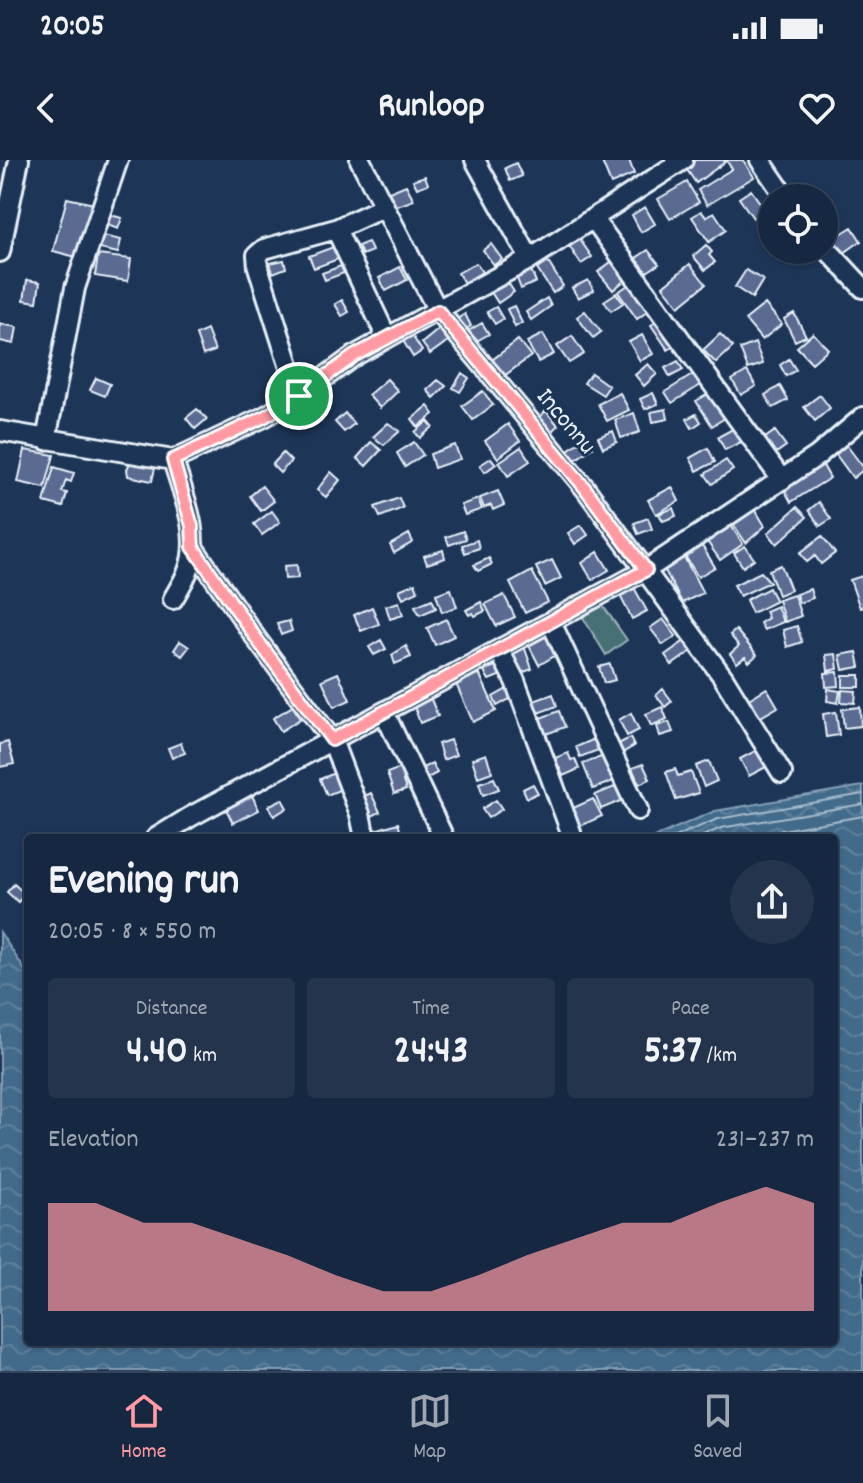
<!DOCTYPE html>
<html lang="en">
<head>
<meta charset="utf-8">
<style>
	body { margin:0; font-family:Dekko,sans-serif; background:#23344c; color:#f1f3f6; height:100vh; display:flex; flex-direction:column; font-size:30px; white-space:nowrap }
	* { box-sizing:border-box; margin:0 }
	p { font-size:26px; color:#9ea6b1 }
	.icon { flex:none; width:44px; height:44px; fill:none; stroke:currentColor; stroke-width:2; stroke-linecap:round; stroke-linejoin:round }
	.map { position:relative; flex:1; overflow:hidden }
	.details { position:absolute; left:24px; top:674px; width:814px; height:512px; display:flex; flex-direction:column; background:#162841; border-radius:8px; box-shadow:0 2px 6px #0004,0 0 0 2px #35445a }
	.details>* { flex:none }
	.fabs { position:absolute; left:758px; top:24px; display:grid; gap:16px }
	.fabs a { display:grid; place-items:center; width:80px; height:80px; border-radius:50%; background:#162841; box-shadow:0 2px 6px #0004,0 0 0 2px #35445a; font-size:40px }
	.pin { position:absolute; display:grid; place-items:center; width:68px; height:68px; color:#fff; margin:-34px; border:4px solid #fff; border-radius:50%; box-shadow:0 2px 8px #0007 }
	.round { display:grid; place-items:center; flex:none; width:84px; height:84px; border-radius:42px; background:#23344c }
	.summary { display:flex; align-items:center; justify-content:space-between; height:136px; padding:0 24px }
	h1 { font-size:44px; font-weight:800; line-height:60px }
	.metrics { display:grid; grid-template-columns:repeat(3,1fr); gap:12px; height:136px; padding:8px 24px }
	.metrics div { display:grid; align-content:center; border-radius:8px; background:#23344c; text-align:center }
	.metrics b { font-size:40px; font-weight:800 }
	.metrics small { font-size:22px; font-weight:400 }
	.metrics p { font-size:22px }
	.chart { height:224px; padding:16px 24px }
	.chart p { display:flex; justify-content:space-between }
	.chart svg { width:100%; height:144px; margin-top:8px; fill:#ff9aa2; opacity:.7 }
	.status { display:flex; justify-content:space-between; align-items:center; height:56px; padding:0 40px; background:#162841; direction:ltr }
	.status svg { height:22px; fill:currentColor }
	header { display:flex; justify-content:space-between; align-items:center; height:104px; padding:0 24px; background:#162841; font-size:36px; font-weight:800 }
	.tab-bar { display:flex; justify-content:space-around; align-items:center; height:112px; border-top:2px solid #35445a; background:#162841; font-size:22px; color:#9ea6b1 }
	.tab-bar a { display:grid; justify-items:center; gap:4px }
	.tab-bar .selected { color:#ff9aa2 }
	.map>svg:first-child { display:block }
	.park { fill:#476f74; stroke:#98b0b6; stroke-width:2 }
	.water { fill:url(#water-waves); stroke:#84a0b6; stroke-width:2 }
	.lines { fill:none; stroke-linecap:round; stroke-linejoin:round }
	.shore { stroke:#a6bbcc; stroke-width:2 }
	.building { fill:#5a6a91; stroke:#e8f1f8; stroke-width:2 }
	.minor-casing { stroke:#e8f1f8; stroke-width:24 }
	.minor { stroke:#1d3557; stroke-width:18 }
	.route-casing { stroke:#fff; stroke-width:16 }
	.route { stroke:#ff9aa2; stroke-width:10 }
	.labels { text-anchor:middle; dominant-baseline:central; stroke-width:6; stroke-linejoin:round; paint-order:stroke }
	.street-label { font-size:26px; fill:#e8f1f8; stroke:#1d3557 }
</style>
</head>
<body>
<div class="status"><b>20:05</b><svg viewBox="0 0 49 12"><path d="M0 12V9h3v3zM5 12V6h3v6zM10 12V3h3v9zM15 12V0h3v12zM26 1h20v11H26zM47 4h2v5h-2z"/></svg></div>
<header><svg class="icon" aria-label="back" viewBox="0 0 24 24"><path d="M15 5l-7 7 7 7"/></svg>Runloop<svg class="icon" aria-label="heart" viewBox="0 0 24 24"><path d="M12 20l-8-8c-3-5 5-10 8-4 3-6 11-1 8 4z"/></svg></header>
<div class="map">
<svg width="863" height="1211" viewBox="0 0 863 1211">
	<defs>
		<pattern id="water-waves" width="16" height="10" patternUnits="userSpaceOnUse" patternTransform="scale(2)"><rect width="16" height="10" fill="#426a8a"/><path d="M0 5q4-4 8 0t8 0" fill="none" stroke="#5d809b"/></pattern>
	</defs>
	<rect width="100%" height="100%" fill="#1d3557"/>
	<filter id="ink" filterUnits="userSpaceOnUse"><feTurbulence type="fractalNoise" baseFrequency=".0125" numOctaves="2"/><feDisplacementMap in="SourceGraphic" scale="16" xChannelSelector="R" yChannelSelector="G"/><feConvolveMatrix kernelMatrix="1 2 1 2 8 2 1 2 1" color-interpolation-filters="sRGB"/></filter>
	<g filter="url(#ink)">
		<!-- park -->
		<path class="park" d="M599,440L627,480L606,495L579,451Z"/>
		<!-- water -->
		<path class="water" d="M863,626V1211H0V772L28,815V1182H834V678H652L715,651Z"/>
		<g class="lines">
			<!-- shore -->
			<path class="shore" d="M672,678L718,659L863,634
				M698,678L721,668L863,644
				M735,678L863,656"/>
		</g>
		<!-- building -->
		<path class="building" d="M606,0H629L634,14L611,24L602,2Z
			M695,0H724L725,2L696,23L685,7Z
			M726,0H743L754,17L707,45L698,30L732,9Z
			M516,3L522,16L510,21L505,8Z
			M425,16L428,24L417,28L413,20Z
			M687,22L699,42L670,59L658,39Z
			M406,25L414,40L395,47L389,32Z
			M751,30L765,50L753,58L739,38Z
			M67,38L94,44L80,98L53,91Z
			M645,47L655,64L641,72L632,55Z
			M701,51L706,57L714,52L726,70L709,82L692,57Z
			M110,55L122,58L118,69L107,65Z
			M852,67L861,81L841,95L831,80Z
			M103,76L121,80L118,93L100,89Z
			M578,77L592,97L581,104L568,84Z
			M368,82L372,91L362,95L358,86Z
			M491,84L502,99L494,105L483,90Z
			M706,85L712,92L709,95L715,102L705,110L693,96Z
			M336,86L341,98L314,108L309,96Z
			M648,90L659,104L647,112L636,98Z
			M98,95L131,99L128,121L95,116Z
			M616,98L630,116L613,130L598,112Z
			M284,100L286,108L273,113L270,103Z
			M548,102L563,126L553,133L537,109Z
			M476,103L482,112L464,123L458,113Z
			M690,104L706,124L679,146L663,126Z
			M341,106L344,113L325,120L322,113Z
			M400,107L407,120L386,131L379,118Z
			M531,110L536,122L521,129L516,116Z
			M746,110L763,120L752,138L735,127Z
			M27,120L40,122L37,142L24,140Z
			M588,120L594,130L578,138L572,128Z
			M507,121L514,132L498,143L491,132Z
			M634,121L652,148L637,159L618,132Z
			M616,133L623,143L611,151L604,141Z
			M547,138L551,146L531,160L526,152Z
			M342,140L349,152L342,156L335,144Z
			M765,144L782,164L762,180L745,160Z
			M514,146L522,163L515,167L507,149Z
			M496,147L503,159L495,164L487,152Z
			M585,151L601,172L593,178L577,157Z
			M794,153L806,176L795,181L784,159Z
			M465,154L471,166L463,171L457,159Z
			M663,158L679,183L668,190L651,165Z
			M482,163L489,174L475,182L468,171Z
			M0,164L17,167L14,184L0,181Z
			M439,169L448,181L430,194L422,183Z
			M207,170L215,191L203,195L196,175Z
			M813,173L828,189L812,203L797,187Z
			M411,174L422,191L413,197L402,179Z
			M543,174L554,194L538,202L527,182Z
			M720,174L733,187L716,203L703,190Z
			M642,175L653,194L640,201L629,182Z
			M572,176L584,194L569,203L557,186Z
			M518,180L531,196L504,216L492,200Z
			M755,183L763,204L748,209L740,189Z
			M789,199L796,210L786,216L780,205Z
			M678,201L683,210L670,217L665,208Z
			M648,204L657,214L644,226L635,215Z
			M747,211L756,226L741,235L732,220Z
			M697,212L704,223L672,243L665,232Z
			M462,213L469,218L460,232L453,228Z
			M591,213L609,226L603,235L584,223Z
			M96,218L110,224L105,236L90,230Z
			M387,219L398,231L380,248L368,235Z
			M438,220L446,226L434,238L427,230Z
			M780,226L788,240L773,248L765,235Z
			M483,231L493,245L473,260L462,246Z
			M620,233L629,250L607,261L598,244Z
			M653,233L658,244L645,249L640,239Z
			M710,233L725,258L712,266L696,241Z
			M820,235L830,248L815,261L804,247Z
			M428,246L434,254L418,267L412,259Z
			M197,249L207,259L195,269L186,258Z
			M666,249L668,259L653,262L651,252Z
			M546,251L558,265L551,272L538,258Z
			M345,253L354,264L344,272L335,262Z
			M634,253L640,272L621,278L615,260Z
			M696,254L701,262L692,268L687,259Z
			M428,261L433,267L420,278L415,272Z
			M388,263L400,271L384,285L373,277Z
			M508,264L520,281L498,298L485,281Z
			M740,265L747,279L725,290L718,277Z
			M613,271L617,282L603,288L598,277Z
			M775,271L786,286L772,296L761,281Z
			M586,277L593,287L575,300L568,290Z
			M371,282L381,290L366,306L357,298Z
			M414,282L423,295L405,307L397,293Z
			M845,283L863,307V310L853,318L834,292Z
			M455,285L460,299L434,308L430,294Z
			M521,287L530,301L508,316L499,302Z
			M708,288L715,302L697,311L690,298Z
			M25,290L54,295L45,328L18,322Z
			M283,293L291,301L280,313L272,305Z
			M491,298L496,304L485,312L480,305Z
			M132,299L156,304L152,321L128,316L127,309Z
			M726,300L733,310L712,324L705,314Z
			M820,300L830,318L791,342L785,331L795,322L794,317Z
			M54,307L74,313L71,322L66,320L62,332L67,333L63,347L44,342Z
			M331,312L340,320L326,337L317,330Z
			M262,326L274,341L261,351L250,336Z
			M672,327L679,341L656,354L648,340Z
			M498,331L504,345L493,350L491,345L484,348L480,338Z
			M399,338L403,348L380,357L375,347Z
			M478,339L482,349L465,355L461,345Z
			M819,342L831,359L820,366L809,350Z
			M753,346L765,366L746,383L731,361Z
			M797,347L807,357L777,384L768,373Z
			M673,348L676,356L663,361L659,354Z
			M272,351L280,362L262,375L254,364Z
			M648,358L652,369L638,374L634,363Z
			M728,361L743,384L720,400L704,377Z
			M581,365L588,375L575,384L568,373Z
			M463,371L466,379L449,385L446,377Z
			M409,374L413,382L394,393L390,385Z
			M822,376L835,393L821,404L815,396L807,402L800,393Z
			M477,380L479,388L465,393L462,385Z
			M699,381L715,407L698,417L682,391Z
			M745,386L754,399L743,407L734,393Z
			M443,390L445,398L427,404L424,396Z
			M598,392L609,410L592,420L582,403Z
			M684,397L703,433L682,443L663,407Z
			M489,398L492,404L478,411L474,405Z
			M552,400L561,418L545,426L536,407Z
			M297,405L298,418L285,419L284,406Z
			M781,405L791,430L778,435L769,410Z
			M532,411L548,442L525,453L510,423Z
			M761,412L770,422L740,436L734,425Z
			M862,416L863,447L860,448L850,420Z
			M415,423L418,431L403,438L399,430Z
			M632,424L647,451L632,459L618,432Z
			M769,428L776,441L752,453L746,440Z
			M451,429L457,447L442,452L436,434Z
			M810,429L813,438L799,443L796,434Z
			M504,435L515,457L496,466L485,444Z
			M794,435L801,456L785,462L778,440Z
			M432,439L436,448L420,455L415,446Z
			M399,442L403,455L390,459L386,446Z
			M481,442L485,451L475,456L473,453L469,455L466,450Z
			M777,446L783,462L764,470L760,463L768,458L765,451Z
			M372,447L379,464L361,471L354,455Z
			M446,459L454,476L435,485L427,468Z
			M663,459L676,476L663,485L650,468Z
			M289,461L292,471L281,475L277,464Z
			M797,466L802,482L787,487L783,470Z
			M736,470L757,495L749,502L745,497L737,503L730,494L739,486L730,475Z
			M543,471L556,495L539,505L526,480Z
			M381,480L386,489L374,495L369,487Z
			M686,480L693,490L672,505L665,495Z
			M180,481L189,487L182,496L174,490Z
			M406,486L411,497L395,504L392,495Z
			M524,486L532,509L519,514L511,490Z
			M857,492L860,507L843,510L840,495Z
			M836,494L838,509L828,511L826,495Z
			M499,504L504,514L489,520L484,511Z
			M610,504L615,520L604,523L599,507Z
			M838,512L839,526L826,527L825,513Z
			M338,513L350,540L334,547L322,520Z
			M479,513L496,551L473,562L456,524Z
			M843,515H860V527H843Z
			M509,528L513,537L497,546L493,537Z
			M767,528L778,547L757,559L747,540Z
			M663,529L672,541L665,547L656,535Z
			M828,529L840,531L838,543L827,541Z
			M842,530L856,531L855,543L841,542Z
			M553,534L557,546L535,554L531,542Z
			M430,537L438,556L420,563L413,543Z
			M293,546L300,559L281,571L273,558Z
			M662,547L667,559L651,566L646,554Z
			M860,547L861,566L844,568L842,549Z
			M559,551L565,567L546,574L540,558Z
			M836,552L839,575L826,577L823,554Z
			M631,553L639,570L627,576L619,560Z
			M669,562L673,572L660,576L657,566Z
			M597,578L601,589L580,597L576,587Z
			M630,578L634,586L622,593L618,584Z
			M450,580L456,595L443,600L438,584Z
			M8,582L14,604L0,607V584Z
			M181,583L185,593L172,598L168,588Z
			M757,590L766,607L749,616L740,599Z
			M568,593L571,600L575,599L579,609L563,616L555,598Z
			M486,594L492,612L478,617L472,599Z
			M606,595L616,620L593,629L583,604Z
			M709,601L717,621L704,627L696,606Z
			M432,603L437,613L420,622L415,612Z
			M643,604L650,619L639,624L632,608Z
			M403,607L407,620L403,621L406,630L394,634L387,613Z
			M675,609L678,616L691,612L699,633L676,640L666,612Z
			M337,612L344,628L327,635L320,619Z
			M494,618L499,629L483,635L479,623Z
			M533,624L538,633L527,638L523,629Z
			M617,626L623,640L601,649L595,635Z
			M249,629L259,650L233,663L223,643Z
			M371,633L380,652L368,658L358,639Z
			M282,639L287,648L274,656L268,646Z
			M593,639L602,656L578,667L571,649Z
			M496,640L502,649L488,658L482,649Z
			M398,663L402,676L378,678L375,670Z
			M14,724L25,734L18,742L7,732Z"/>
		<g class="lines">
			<!-- minor casing -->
			<g class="minor-casing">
				<path id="minor" d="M360,0L438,151L585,328L723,517L782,613
					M475,0L530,99
					M760,0L786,38
					M384,47L336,69L387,178
					M593,58L782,320
					M824,86L863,128
					M0,92L19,0
					M299,236L258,107L257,95L264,89L336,69
					M0,271L173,300
					M46,280L75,128L118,0
					M193,387L258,481L332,580L360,654L365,678
					M173,439C178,430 184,421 188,411C202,375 183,335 173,300L264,257L299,236L354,196L530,99L683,0
					M551,462L638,650
					M499,490L515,521L571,672
					M384,552L444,678
					M156,678L190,657L646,410L817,296L863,257"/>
			</g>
			<!-- minor -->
			<use href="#minor" class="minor"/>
		</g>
	</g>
	<g class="lines" filter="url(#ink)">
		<!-- route casing -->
		<g class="route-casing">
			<path id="route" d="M438,151L585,328L646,410L332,580L258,481L193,387L192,366L173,300L264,257L299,236L354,196Z"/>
		</g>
		<!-- route -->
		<use href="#route" class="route"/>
	</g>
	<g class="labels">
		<!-- street labels -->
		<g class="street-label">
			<text transform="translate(565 262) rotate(50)">Inconnu</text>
		</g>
	</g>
</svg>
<div class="fabs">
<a><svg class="icon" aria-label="locate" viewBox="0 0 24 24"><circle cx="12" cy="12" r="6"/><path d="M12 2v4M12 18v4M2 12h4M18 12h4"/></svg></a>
</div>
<div class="pin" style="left:299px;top:236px;background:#1e9e55"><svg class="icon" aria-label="arrive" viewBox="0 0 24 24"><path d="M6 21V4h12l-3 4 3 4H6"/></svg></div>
<section class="details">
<div class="summary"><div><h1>Evening run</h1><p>20:05 · 8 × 550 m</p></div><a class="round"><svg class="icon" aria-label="share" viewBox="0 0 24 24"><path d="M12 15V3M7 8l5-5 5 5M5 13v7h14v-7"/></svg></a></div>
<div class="metrics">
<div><p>Distance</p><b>4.40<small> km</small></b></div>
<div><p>Time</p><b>24:43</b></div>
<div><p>Pace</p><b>5:37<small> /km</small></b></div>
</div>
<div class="chart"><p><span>Elevation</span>231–237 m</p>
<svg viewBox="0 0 160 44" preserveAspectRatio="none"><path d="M0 44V11L10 11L20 17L30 17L40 22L50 27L60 33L70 38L80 38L90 33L100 27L110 22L120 17L130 17L140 11L150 6L160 11V44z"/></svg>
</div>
</section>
</div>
<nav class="tab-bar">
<a class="selected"><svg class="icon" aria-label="home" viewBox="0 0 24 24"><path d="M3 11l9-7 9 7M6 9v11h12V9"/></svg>Home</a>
<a><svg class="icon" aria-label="map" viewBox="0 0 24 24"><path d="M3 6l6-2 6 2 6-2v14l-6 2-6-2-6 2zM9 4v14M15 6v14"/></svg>Map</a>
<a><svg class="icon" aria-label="saved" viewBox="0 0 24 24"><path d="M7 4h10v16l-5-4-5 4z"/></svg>Saved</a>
</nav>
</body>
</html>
